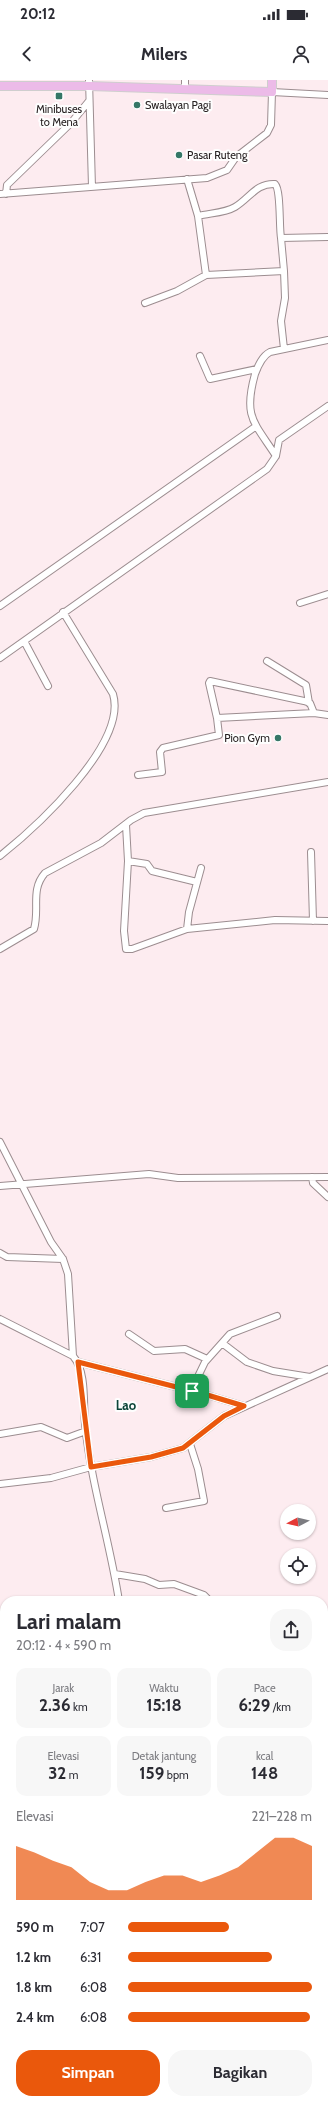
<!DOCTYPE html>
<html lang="id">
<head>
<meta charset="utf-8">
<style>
	body { margin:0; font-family:Cabin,sans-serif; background:#f7f7f7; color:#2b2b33; height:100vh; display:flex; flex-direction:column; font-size:15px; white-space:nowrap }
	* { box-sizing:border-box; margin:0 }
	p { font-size:13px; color:#7c7c81 }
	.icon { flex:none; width:22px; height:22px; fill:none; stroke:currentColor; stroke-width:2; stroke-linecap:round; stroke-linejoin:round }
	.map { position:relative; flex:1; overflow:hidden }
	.panel { position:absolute; left:0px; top:1516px; width:328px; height:508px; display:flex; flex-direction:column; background:#fff; border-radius:16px 16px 0 0; box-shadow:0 1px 3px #0004 }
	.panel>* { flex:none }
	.needle { width:26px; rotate:263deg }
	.tools { position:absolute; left:280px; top:1424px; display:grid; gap:8px }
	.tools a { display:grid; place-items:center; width:36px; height:36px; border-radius:50%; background:#fff; box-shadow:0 1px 3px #0004; font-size:20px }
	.pin { position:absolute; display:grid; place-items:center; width:34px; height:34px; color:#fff; margin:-17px; border-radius:8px; box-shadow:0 2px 6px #0006 }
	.round { display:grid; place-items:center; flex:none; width:42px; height:42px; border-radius:16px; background:#f7f7f7 }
	.summary { display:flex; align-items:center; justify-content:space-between; height:68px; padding:0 16px }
	h1 { font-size:22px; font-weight:700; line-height:30px }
	.figures { display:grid; grid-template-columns:repeat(3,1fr); gap:6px; height:68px; padding:4px 16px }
	.figures div { display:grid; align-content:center; border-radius:10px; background:#f7f7f7; text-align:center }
	.figures b { font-size:17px; font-weight:700 }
	.figures small { font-size:11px; font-weight:400 }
	.figures p { font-size:11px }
	.chart { height:112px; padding:8px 16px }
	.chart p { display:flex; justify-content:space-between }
	.chart svg { width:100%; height:72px; margin-top:4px; fill:#ea580c; opacity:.7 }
	.button { display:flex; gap:8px; margin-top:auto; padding:8px 16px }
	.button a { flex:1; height:46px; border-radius:16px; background:#ea580c; color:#fff; font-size:16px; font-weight:700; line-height:46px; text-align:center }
	.button a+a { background:#f7f7f7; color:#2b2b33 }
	ul { padding:0 16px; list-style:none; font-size:13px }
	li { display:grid; grid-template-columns:64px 48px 1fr; align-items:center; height:30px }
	li i { height:10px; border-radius:5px; background:#ea580c }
	.status { display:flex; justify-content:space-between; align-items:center; height:28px; padding:0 20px; background:#fff; direction:ltr }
	.status svg { height:11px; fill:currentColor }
	header { display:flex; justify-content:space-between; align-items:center; height:52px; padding:0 16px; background:#fff; font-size:18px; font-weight:700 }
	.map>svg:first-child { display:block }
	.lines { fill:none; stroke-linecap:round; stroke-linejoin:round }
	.minor-casing { stroke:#9c8d90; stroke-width:8 }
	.major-casing { stroke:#cfcece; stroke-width:10 }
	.minor { stroke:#fff; stroke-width:6 }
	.major { stroke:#ecbbe8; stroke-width:8 }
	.route-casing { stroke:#fff; stroke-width:8 }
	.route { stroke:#ea580c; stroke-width:5 }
	.poi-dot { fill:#357767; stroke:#fefefe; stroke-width:1.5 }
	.labels { text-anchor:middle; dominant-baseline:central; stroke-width:4; stroke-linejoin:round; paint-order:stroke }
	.poi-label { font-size:11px; fill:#272122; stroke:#fefefe; text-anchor:start }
	.quarter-label { font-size:13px; font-weight:bold; fill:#0d4539; stroke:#fefefe }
</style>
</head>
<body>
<div class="status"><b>20:12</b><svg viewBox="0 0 49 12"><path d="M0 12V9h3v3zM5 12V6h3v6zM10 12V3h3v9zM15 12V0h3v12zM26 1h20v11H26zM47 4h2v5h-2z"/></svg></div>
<header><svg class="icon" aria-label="back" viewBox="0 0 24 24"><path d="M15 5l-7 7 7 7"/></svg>Milers<svg class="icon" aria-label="person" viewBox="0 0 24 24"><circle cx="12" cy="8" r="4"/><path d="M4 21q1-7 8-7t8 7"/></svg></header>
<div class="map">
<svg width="328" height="2024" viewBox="0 0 328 2024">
	<rect width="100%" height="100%" fill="#fdecf0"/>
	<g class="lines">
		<!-- minor casing -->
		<g class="minor-casing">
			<path id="minor" d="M89,0L92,107
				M185,0V8
				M187,99L198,136C210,133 225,133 235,127C250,118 256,103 275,104C281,110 279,146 281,158L328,157
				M0,114L207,98L227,90L236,77L267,53L271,45L272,12L328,15
				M6,114L7,105L71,43L89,21
				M206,195L284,191L281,158
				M145,223L177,211L206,195L198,136
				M284,269L281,241L285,218L284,191
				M200,276L210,299L257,289
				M276,376L279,360L328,326
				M300,523L328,514
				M0,526L255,347
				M24,561L48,606
				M0,578L267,389L276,376C254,342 243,337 255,294C258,286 262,276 270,272L328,260
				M267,581L306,605L309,623
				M217,638L209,603L210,601L304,621L310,623L314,633
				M138,695L162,692L160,672L163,668L219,655L217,638L314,633L328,635
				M126,745L128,781L124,851L126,869H132L187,849L275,840L328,841
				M311,772L313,841
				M0,776C35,748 128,664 113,614L63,532
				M128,781L147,784L152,791L197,802
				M187,849L189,832L201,788
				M0,869L34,849C40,829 30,810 45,793L101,763L131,740L144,733L328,702
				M0,1062L51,1162L63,1179L68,1194L73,1276
				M312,1097L313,1103L328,1117
				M0,1106L149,1094L178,1098L328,1097
				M0,1173L7,1177L63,1179
				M0,1239L73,1276C87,1292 83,1324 85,1344C91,1404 110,1462 119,1521
				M129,1254L154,1271L185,1269L207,1279
				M222,1263L247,1282L273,1291L310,1297
				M78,1282L204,1314L244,1326
				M191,1311L205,1282L230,1254L277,1236
				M0,1354L41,1347L67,1358L86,1351
				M0,1404L51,1398L91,1387L151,1377L183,1368L224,1336L328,1289
				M166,1428L204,1421L198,1389L190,1364
				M115,1494L145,1499L159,1505L174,1504L204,1515L210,1521
				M0,1583L5,1582
				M323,1609L328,1607
				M0,1625H5
				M0,1658L5,1653
				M0,1693L5,1677
				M323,1721L328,1724
				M323,1752L328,1746
				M0,1818L5,1817"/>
		</g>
		<!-- major casing -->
		<g class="major-casing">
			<path id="major" d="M0,6H89L272,12V0"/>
		</g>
		<!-- minor -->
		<use href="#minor" class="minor"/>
		<!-- major -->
		<use href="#major" class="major"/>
	</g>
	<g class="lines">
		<!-- route casing -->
		<g class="route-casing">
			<path id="route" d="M78,1282L204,1314L244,1326L224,1336L183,1368L151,1377L91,1387Z"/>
		</g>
		<!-- route -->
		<use href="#route" class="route"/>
	</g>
	<!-- markers -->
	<g class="poi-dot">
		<rect x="55" y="12" width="8" height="8" rx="2"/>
		<circle cx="137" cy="25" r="4"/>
		<circle cx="179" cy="75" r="4"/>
		<circle cx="278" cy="658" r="4"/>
	</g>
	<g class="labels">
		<!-- poi labels -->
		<g class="poi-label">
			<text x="145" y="25">Swalayan Pagi</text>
			<text x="59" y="29" text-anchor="middle">Minibuses<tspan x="59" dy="13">to Mena</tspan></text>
			<text x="187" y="75">Pasar Ruteng</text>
			<text x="270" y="658" text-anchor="end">Pion Gym</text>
		</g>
		<!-- quarter labels -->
		<g class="quarter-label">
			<text x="126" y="1325">Lao</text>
		</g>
	</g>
</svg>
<div class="tools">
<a><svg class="needle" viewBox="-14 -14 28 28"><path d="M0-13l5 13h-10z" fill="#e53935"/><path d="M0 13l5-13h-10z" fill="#7c7c81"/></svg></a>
<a><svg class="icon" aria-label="locate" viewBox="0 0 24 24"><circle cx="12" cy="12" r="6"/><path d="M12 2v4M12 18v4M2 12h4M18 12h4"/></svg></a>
</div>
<div class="pin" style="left:192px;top:1311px;background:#1e9e55"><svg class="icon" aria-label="arrive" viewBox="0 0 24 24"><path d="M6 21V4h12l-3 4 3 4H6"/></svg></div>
<section class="panel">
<div class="summary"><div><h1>Lari malam</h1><p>20:12 · 4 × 590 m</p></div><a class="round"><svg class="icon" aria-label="share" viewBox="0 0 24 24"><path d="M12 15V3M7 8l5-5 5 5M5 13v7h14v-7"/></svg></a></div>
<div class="figures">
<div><p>Jarak</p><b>2.36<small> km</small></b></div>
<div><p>Waktu</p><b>15:18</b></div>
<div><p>Pace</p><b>6:29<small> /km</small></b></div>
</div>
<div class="figures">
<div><p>Elevasi</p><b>32<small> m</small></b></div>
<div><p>Detak jantung</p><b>159<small> bpm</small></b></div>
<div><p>kcal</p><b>148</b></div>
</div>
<div class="chart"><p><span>Elevasi</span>221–228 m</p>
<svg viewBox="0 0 160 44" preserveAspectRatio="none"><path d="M0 44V11L10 15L20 20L30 24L40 33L50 38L60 38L70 33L80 29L90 29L100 33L110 29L120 24L130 15L140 6L150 6L160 11V44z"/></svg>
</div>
<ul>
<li><b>590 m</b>7:07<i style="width:55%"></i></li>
<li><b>1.2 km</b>6:31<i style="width:78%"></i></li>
<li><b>1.8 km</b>6:08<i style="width:100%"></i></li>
<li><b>2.4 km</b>6:08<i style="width:99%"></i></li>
</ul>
<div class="button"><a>Simpan</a><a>Bagikan</a></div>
</section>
</div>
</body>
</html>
